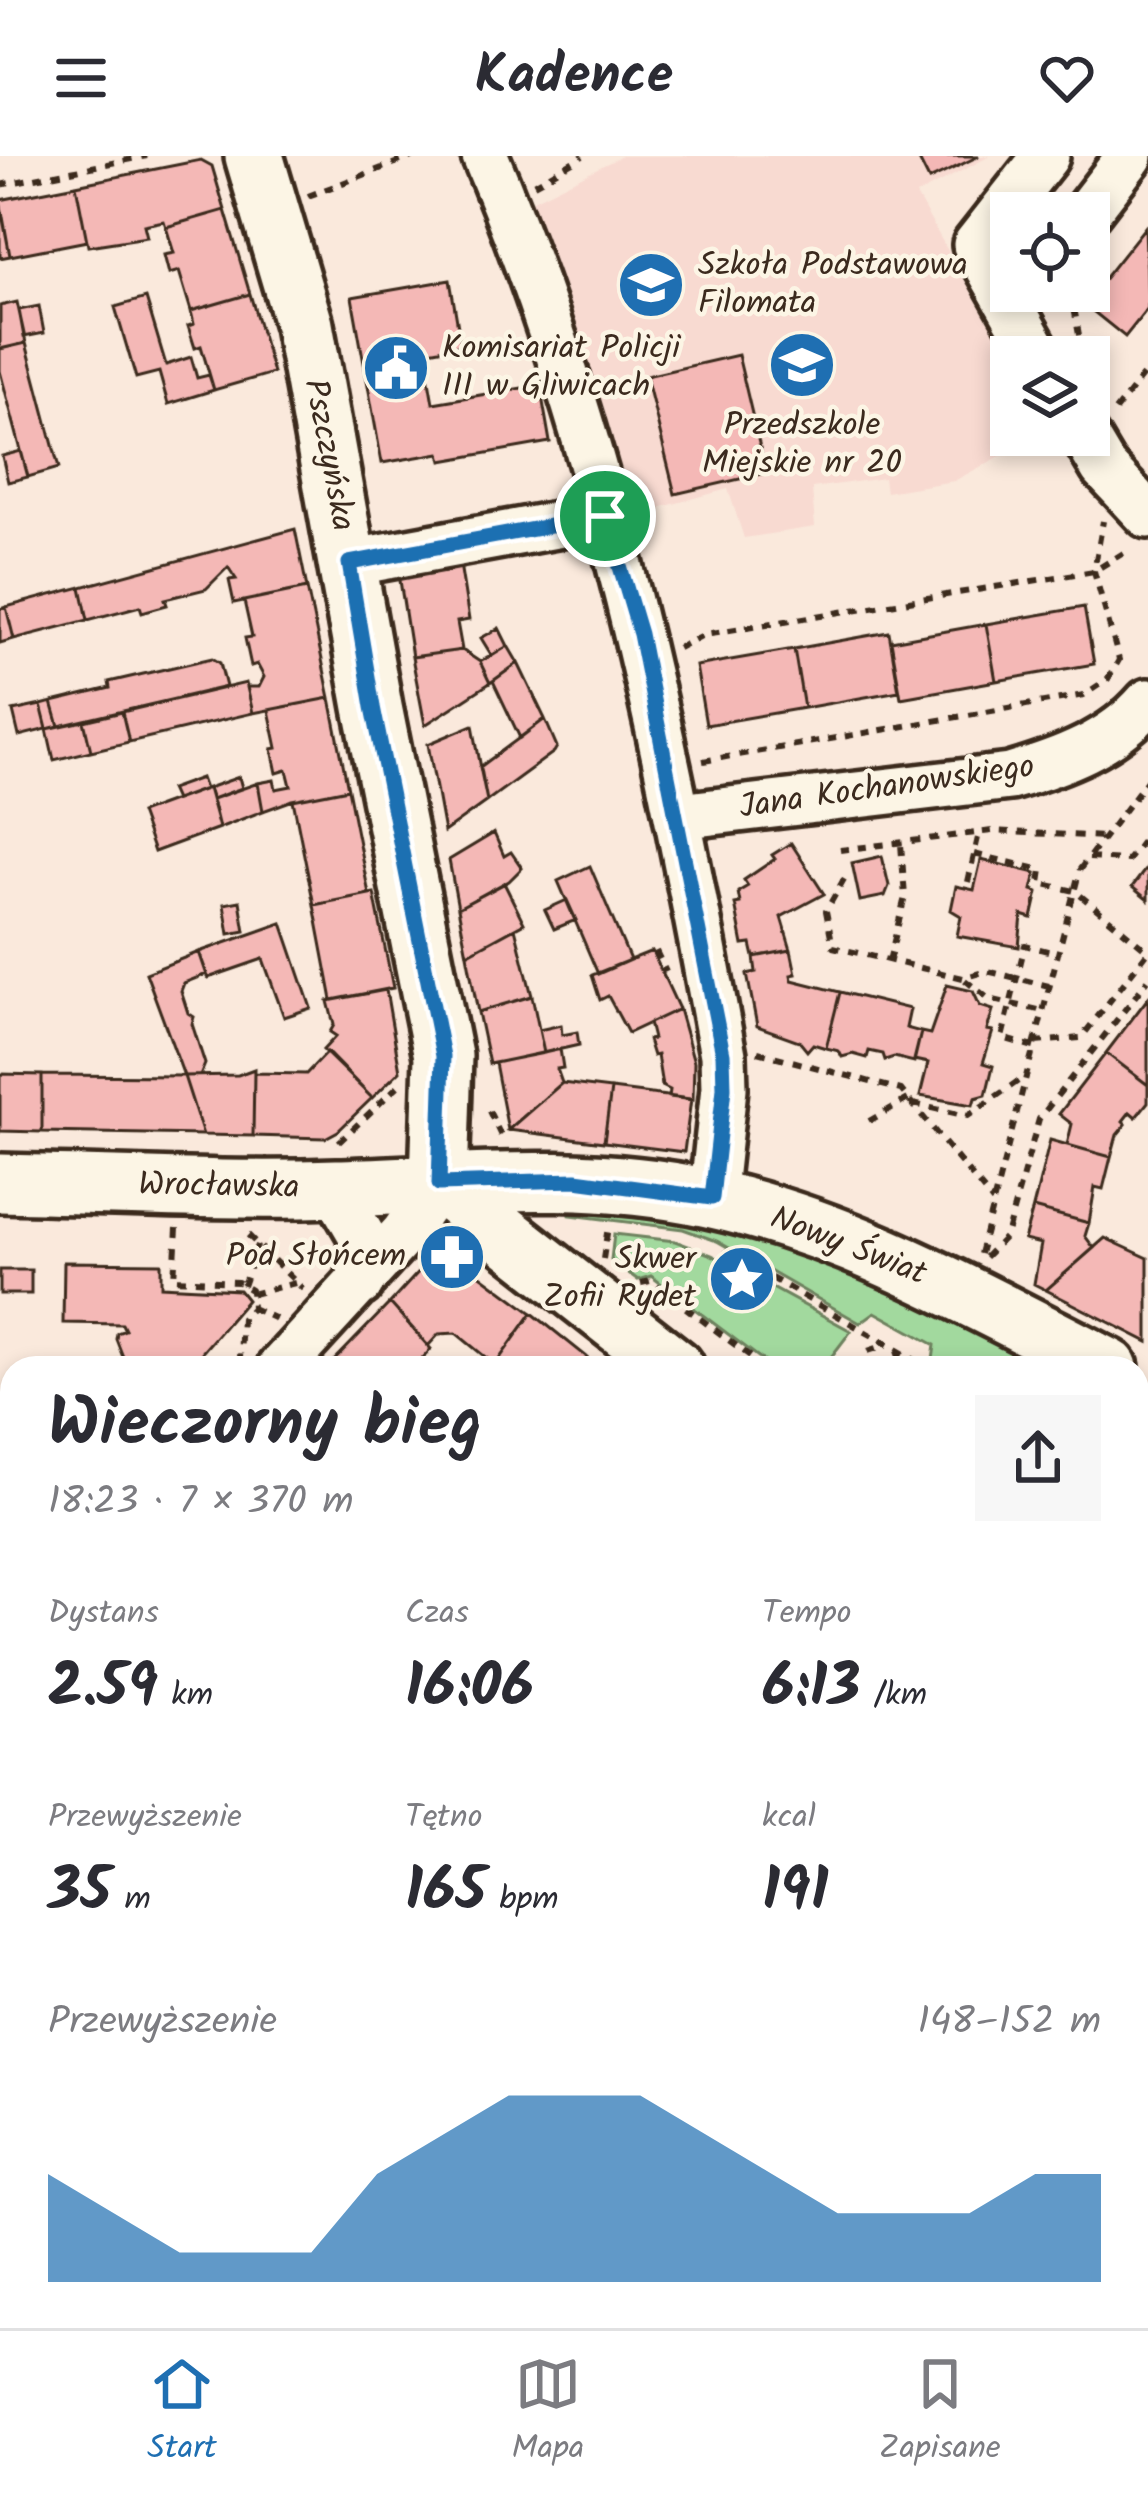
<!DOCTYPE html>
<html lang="pl">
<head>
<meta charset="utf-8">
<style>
	body { margin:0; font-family:Kalam,sans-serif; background:#f7f7f7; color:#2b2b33; height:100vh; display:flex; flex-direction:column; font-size:45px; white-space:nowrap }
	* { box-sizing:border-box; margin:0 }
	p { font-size:39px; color:#7c7c81 }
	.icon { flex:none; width:66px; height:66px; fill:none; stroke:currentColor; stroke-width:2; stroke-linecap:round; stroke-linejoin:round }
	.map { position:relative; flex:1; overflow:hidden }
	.sheet { position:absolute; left:0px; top:1200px; width:1149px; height:972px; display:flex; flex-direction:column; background:#fff; border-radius:36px 36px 0 0; box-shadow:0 6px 18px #0003 }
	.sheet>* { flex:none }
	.fabs { position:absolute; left:990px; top:36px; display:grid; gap:24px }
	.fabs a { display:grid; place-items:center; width:120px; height:120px; border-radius:0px; background:#fff; box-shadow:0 6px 18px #0003; font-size:60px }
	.pin { position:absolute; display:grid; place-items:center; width:102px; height:102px; color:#fff; margin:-51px; border:6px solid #fff; border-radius:50%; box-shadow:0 3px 12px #0007 }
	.round { display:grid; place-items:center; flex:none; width:126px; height:126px; border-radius:0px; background:#f7f7f7 }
	.overview { display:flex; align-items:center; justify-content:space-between; height:204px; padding:0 48px }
	h1 { font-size:66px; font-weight:600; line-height:90px }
	.figures { display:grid; grid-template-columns:repeat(3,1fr); gap:18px; height:204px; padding:12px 48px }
	.figures div { display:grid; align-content:center }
	.figures b { font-size:60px; font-weight:600 }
	.figures small { font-size:33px; font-weight:400 }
	.figures p { font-size:33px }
	.chart { height:336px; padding:24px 48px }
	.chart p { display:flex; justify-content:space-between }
	.chart svg { width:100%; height:216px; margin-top:12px; fill:#1f6fb2; opacity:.7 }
	header { display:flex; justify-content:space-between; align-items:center; height:156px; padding:0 48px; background:#fff; font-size:54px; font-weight:600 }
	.tab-bar { display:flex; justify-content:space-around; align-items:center; height:168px; border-top:3px solid #e1e1e2; background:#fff; font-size:33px; color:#7c7c81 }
	.tab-bar a { display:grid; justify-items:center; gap:6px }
	.tab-bar .selected { color:#1f6fb2 }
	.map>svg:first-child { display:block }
	.built { fill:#f8dad1 }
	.green { fill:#a2d99e; stroke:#6e825e; stroke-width:3 }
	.building { fill:#f4b8b6; stroke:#3b2a1e; stroke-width:3 }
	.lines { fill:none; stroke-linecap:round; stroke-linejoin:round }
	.minor-casing { stroke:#3b2a1e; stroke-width:54 }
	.major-casing { stroke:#3b2a1e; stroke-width:66 }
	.path { stroke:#3b2a1e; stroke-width:6; stroke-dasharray:9 9; stroke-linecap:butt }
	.minor { stroke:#fcf5e5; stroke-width:45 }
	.major { stroke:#fcf5e5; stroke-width:57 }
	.route-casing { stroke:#fff; stroke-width:24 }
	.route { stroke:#1f6fb2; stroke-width:15 }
	.labels { text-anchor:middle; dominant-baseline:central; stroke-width:9; stroke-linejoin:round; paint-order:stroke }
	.poi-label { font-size:33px; fill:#3b2a1e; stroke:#fcf5e5; text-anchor:start }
	.street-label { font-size:33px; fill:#3b2a1e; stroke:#fcf5e5 }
</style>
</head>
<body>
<header><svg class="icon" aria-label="menu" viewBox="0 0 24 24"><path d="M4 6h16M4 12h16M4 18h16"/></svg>Kadence<svg class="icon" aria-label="heart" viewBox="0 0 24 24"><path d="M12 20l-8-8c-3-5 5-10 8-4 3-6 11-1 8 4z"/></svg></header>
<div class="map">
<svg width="1148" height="2172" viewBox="0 0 1148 2172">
	<rect width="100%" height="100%" fill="#fae9dc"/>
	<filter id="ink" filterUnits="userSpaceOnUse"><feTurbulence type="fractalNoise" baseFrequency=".00833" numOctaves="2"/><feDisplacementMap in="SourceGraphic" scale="24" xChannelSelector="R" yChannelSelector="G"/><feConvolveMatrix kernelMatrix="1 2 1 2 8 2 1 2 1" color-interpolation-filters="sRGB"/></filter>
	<g filter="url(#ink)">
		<!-- built -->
		<path class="built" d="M622,0H990L916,39L1011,205V279H1040L954,325L886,336L884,322L812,332L815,371L744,382L728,333L633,359L529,46Z"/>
		<!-- green -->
		<path class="green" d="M568,1050L710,1070L821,1100L1054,1212H942L933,1204L935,1189L875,1156L860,1167L717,1085L683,1073L570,1059Z
			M614,1078L675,1085L712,1099L851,1175L828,1205L842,1207L848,1212H773L651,1120L638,1124L611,1104Z
			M1148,1567V2082L1137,2081V1568Z
			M0,1896L12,1914V2059L0,2063Z
			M12,2154V2160H68L28,2172H0V2158Z"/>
		<!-- building -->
		<path class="building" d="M917,0H979L929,24Z
			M201,4L212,10L225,54L166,71L164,65L144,69L147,81L88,90L76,29Z
			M76,29L87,85L10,100L0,44Z
			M0,47L10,100L0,102Z
			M225,54L250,138L191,155L179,115L169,118L164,99L174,97L166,71Z
			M1145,71L1148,152L1125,181L1084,148Z
			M450,124L461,189L424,196L433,247L540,229L550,286L442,305L440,297L382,307L352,141Z
			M250,138L273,217L214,234L201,190L195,192L188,170L194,168L191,155Z
			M146,142L166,209L191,201L197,222L209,219L214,234L168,248L159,216L136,222L115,151Z
			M17,146L26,187L0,193V150Z
			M39,150L44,177L24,181L19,154Z
			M26,187L59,312L28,321L0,215V193Z
			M738,199L766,317L675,338L646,220Z
			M21,295L28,321L8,326L2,300Z
			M295,373L307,432L234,447L229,424L236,423L228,411L206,433L165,443L167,449L142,456L140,450L88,464L81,431Z
			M460,408L469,464L457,466L462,494L412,501L399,418Z
			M81,431L88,464L14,483L6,451Z
			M307,432L330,542L253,557L247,531H259L264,521L257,508L251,510L245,482L252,481L244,445Z
			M6,451L14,483L0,487V453Z
			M1084,451L1094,508L996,525L986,468Z
			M986,468L996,525L901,542L891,485Z
			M499,472L508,490L492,500L481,482Z
			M889,476L899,535L804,552L794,493Z
			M508,490L518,507L490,527L480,506Z
			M794,493L804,552L706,569L696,510Z
			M462,494L480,506L490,527L425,569L412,501Z
			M212,502L220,507L226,531L59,570L52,546L110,532L109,526Z
			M518,507L545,563L520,582L493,525Z
			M246,527L253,557L129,586L122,556Z
			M330,542L348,633L293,644L263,655L258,627L274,624L276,633L291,630L287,614L277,617L272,593L277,592L269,554Z
			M52,546L59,570L47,573L41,549Z
			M41,549L47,573L19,580L13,555Z
			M122,556L129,586L91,595L84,565Z
			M545,563L557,591L554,596L487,645L480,611Z
			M84,565L91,595L54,604L47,573Z
			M473,569L487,645L444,676L428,588Z
			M239,621L242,632L212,643L208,632Z
			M201,622L205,633L175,644L170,633Z
			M258,627L263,655L219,672L212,643Z
			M208,632L219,672L154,696L140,657Z
			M348,633L369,738L314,749L293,644Z
			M494,677L504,700L511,696L522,712L509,725L458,752L449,704Z
			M791,687L824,738L781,761L791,794L754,801L751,788L743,789L735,748L740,747L738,736L748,730L744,724L775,703L772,699Z
			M882,700L889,730L885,740L860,745L852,707Z
			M981,704L1036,717L1032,734L1038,736L1032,762L1022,759L1019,791L957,780L961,760L951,754L956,730L974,734Z
			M590,710L630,804L598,818L558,725Z
			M1148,710V744L1132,731Z
			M504,727L524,767L467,798L458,752Z
			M374,737L393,832L332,844L314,749Z
			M567,744L576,764L554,773L545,754Z
			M240,745L245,775L229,778L224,748Z
			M282,767L311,852L284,861L263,803L208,822L199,796Z
			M515,772L532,840L478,856L467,798Z
			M791,794L796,818L791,819L792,824L840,836L826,892L813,888L807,895L799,885L757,870L747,818L756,816L754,801Z
			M652,795L679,853L628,877L608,840L600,844L592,819Z
			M199,796L207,818L184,827L181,835L188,857L194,861L192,868L205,908L200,920H184L146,817Z
			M947,829L973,835L980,850L993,854L987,874L993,875L983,907L993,910L986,939L975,942L973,949L920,940L928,907L914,904L921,876L930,878Z
			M386,834L400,915L372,942L323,894L336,880L330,876L334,869L328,845Z
			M840,836L910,853L906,872L921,876L914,906L894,901L885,904L883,898L869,895L867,902L853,898L842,901L839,895L826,892Z
			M532,840L544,897L489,908L478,856Z
			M1148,842V929L1106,897Z
			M679,853L694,906L693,944L669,941L670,934L662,930L657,899L653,900L648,884L653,883L649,867Z
			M561,869L562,879L577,876L579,889L544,897L539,874Z
			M560,893L563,912L557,913L562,927L508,974L495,907Z
			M327,896L372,942L338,975L325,982L253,980L254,917L306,918Z
			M1106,897L1148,929V946L1136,961L1130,956L1123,965L1126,968L1117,979L1111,1001L1067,989L1072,968L1059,958Z
			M254,913L253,980L203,979L184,920L238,919Z
			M0,918L42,919V976L0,975Z
			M42,919L184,920L203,979L42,976Z
			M562,927L611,933L604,986L508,974Z
			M611,933L691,943L684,996L604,986Z
			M1050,984L1111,1001L1103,1033L1095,1031L1089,1067L1033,1052Z
			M1033,1052L1089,1067L1085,1080L1094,1092L1046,1134L1034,1128L1041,1088L1024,1084Z
			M1105,1082L1148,1102V1186L1046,1134Z
			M451,1097L532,1157L495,1209L456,1177L439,1178L428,1190L390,1147L435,1098Z
			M64,1106L161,1107V1130L239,1134L247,1144L193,1207L198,1212H137V1204L130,1207L123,1201L116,1183L117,1177L125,1174L122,1168L63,1167Z
			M0,1114H31V1138H0Z
			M390,1147L431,1193L414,1212H327Z
			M532,1157L587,1201L579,1212L495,1209Z
			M12,1337V1392L0,1380V1350Z
			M0,1410L12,1422V1427L0,1440Z
			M7,1546L12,1551V1629L3,1638L0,1554Z
			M12,1728V1753L0,1740Z
			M0,1740L12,1753V1823L0,1831Z
			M12,1823V1887L3,1874L12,1867L5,1859L0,1863V1831Z
			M234,2160H326L330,2172H230L228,2162Z
			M326,2160H429L430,2162L394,2172H330Z
			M578,2160H769L772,2172H576L581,2171Z
			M930,2160H960L964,2172H912L910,2166Z
			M228,2162L230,2172H193Z"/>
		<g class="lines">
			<!-- minor casing -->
			<g class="minor-casing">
				<path id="minor" d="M485,0C606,287 667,594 723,899L724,932L712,1043
					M1086,57L1130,0
					M1039,201L976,89L1046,0
					M1084,279L1103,311L1148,359
					M349,407L605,360
					M679,660L1010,621C1061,606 1113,587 1148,546
					M334,1032L362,1080L360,1127
					M280,1212L404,1077L439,1027
					M0,1507L12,1495
					M0,1669L12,1681
					M450,2160L453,2172
					M88,2172L129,2160"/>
			</g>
			<!-- major casing -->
			<g class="major-casing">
				<path id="major" d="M254,0L304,169L373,551L443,900L439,1027
					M0,1027C112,1029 225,1036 337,1032C462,1028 584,1015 708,1042C852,1073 979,1146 1109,1212
					M439,1027L675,1212
					M1137,1408L1148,1397
					M1137,1477L1148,1481
					M0,2100L12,2095"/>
			</g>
			<!-- path -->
			<path class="path" d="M534,28L583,0
				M0,29L147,0
				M308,40L414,0
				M1071,135L1083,201
				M1115,255L1148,213
				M678,492L705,478L1094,415L1130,393
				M703,605L1084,539L1108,523L1119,504L1094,415L1103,365
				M840,694L992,675L1104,681
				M974,698L1042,714L1040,727L1075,735L1148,795
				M1089,702L1128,704L1148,677
				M844,723L826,755L833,791L963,822L987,815L1049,830
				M968,726L979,677
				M656,795L666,816
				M889,805L905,741L901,688
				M965,824L989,843L1043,855
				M1035,886L1081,882L1148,796
				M1034,891L1002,882L1025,789L1059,798
				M758,896L901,934L993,1046
				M913,948L968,960L1024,921
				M489,955L501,980
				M869,965L908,943
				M339,986L399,929
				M177,1072L174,1123L238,1126L251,1134L252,1152L242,1162L240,1202
				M248,1079L303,1133
				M724,1095L929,1212
				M980,1098L1080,713L1148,623
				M985,1101L1006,1080L1039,963L1148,824
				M603,1103L608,1071
				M641,1127L650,1125L766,1212
				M243,1130L257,1089
				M252,1138L295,1127
				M252,1152L276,1163
				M897,1195L903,1212
				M863,1212L868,1195L886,1189
				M1137,1291L1148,1286
				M1137,1551L1148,1549
				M1137,1729L1148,1724
				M1137,1738V1770
				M1137,1842L1148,1861
				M0,1896L12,1914
				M0,1996L12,1991
				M0,2051L12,2029
				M799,2160L801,2172
				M859,2160L863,2172
				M36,2172L50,2168
				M541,2172V2160"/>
			<!-- minor -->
			<use href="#minor" class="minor"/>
			<!-- major -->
			<use href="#major" class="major"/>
		</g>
	</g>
	<g class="lines" filter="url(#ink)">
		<!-- route casing -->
		<g class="route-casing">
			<path id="route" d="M605,360L640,478L723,898L724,932L712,1042L576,1024L439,1028L443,900L373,551L349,407Z"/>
		</g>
		<!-- route -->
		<use href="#route" class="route"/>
	</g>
	<!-- icons -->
	<defs>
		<g id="school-disc" transform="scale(3.45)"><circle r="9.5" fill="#1f6fb2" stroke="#fcf5e5"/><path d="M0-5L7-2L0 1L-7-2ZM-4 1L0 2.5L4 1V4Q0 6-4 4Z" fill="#fff"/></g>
		<g id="civic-disc" transform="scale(3.45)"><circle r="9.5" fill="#1f6fb2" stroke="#fcf5e5"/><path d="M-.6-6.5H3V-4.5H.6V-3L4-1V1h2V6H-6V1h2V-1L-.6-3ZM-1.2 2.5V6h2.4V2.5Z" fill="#fff"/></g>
		<g id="pharmacy-disc" transform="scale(3.45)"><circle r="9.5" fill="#1f6fb2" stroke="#fcf5e5"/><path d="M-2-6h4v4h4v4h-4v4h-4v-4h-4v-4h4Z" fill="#fff"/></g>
		<g id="sight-disc" transform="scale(3.45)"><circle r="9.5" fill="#1f6fb2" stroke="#fcf5e5"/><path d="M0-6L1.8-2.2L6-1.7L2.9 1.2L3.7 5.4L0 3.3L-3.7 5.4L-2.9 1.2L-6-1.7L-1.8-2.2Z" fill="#fff"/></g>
	</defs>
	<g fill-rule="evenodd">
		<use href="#school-disc" x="651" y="129"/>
		<use href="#school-disc" x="802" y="209"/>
		<use href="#civic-disc" x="396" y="212"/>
		<use href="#pharmacy-disc" x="452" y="1101"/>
		<use href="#sight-disc" x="742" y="1123"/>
	</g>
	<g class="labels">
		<!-- poi labels -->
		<g class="poi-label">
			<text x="698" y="110">Szkoła Podstawowa<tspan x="698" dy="38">Filomata</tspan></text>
			<text x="442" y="193">Komisariat Policji<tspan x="442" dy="38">III w Gliwicach</tspan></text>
			<text x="802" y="270" text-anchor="middle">Przedszkole<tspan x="802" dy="38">Miejskie nr 20</tspan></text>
			<text x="406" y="1101" text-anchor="end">Pod Słońcem</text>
			<text x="696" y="1104" text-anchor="end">Skwer<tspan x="696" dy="38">Zofii Rydet</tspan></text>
		</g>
		<!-- street labels -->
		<g class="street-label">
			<text transform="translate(328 299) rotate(79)">Pszczyńska</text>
			<text transform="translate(887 632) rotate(-8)">Jana Kochanowskiego</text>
			<text transform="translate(219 1031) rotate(1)">Wrocławska</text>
			<text transform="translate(848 1091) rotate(21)">Nowy Świat</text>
		</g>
	</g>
</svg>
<div class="fabs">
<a><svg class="icon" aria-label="locate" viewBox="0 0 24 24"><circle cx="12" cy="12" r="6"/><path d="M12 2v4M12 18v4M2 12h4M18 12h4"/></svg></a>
<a><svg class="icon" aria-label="layers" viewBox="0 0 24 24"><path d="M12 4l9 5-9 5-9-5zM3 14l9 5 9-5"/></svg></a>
</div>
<div class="pin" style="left:605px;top:360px;background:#1e9e55"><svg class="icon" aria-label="arrive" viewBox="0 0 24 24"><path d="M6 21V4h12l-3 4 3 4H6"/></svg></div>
<section class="sheet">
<div class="overview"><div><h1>Wieczorny bieg</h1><p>18:23 · 7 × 370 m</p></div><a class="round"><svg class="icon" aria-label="share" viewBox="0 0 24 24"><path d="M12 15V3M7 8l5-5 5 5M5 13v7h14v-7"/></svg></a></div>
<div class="figures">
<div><p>Dystans</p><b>2.59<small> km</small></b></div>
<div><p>Czas</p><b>16:06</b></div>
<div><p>Tempo</p><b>6:13<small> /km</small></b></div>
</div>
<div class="figures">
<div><p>Przewyższenie</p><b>35<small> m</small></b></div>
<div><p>Tętno</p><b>165<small> bpm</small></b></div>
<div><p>kcal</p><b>191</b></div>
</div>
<div class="chart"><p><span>Przewyższenie</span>148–152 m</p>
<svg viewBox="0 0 160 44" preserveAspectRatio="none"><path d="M0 44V22L10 30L20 38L30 38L40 38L50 22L60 14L70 6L80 6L90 6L100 14L110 22L120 30L130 30L140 30L150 22L160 22V44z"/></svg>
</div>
</section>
</div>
<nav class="tab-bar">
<a class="selected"><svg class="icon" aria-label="home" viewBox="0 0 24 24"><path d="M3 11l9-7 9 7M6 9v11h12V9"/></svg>Start</a>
<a><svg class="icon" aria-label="map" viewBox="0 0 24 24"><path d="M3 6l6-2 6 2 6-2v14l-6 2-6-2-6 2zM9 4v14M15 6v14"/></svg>Mapa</a>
<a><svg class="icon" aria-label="saved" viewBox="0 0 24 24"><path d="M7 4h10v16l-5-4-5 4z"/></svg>Zapisane</a>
</nav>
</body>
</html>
